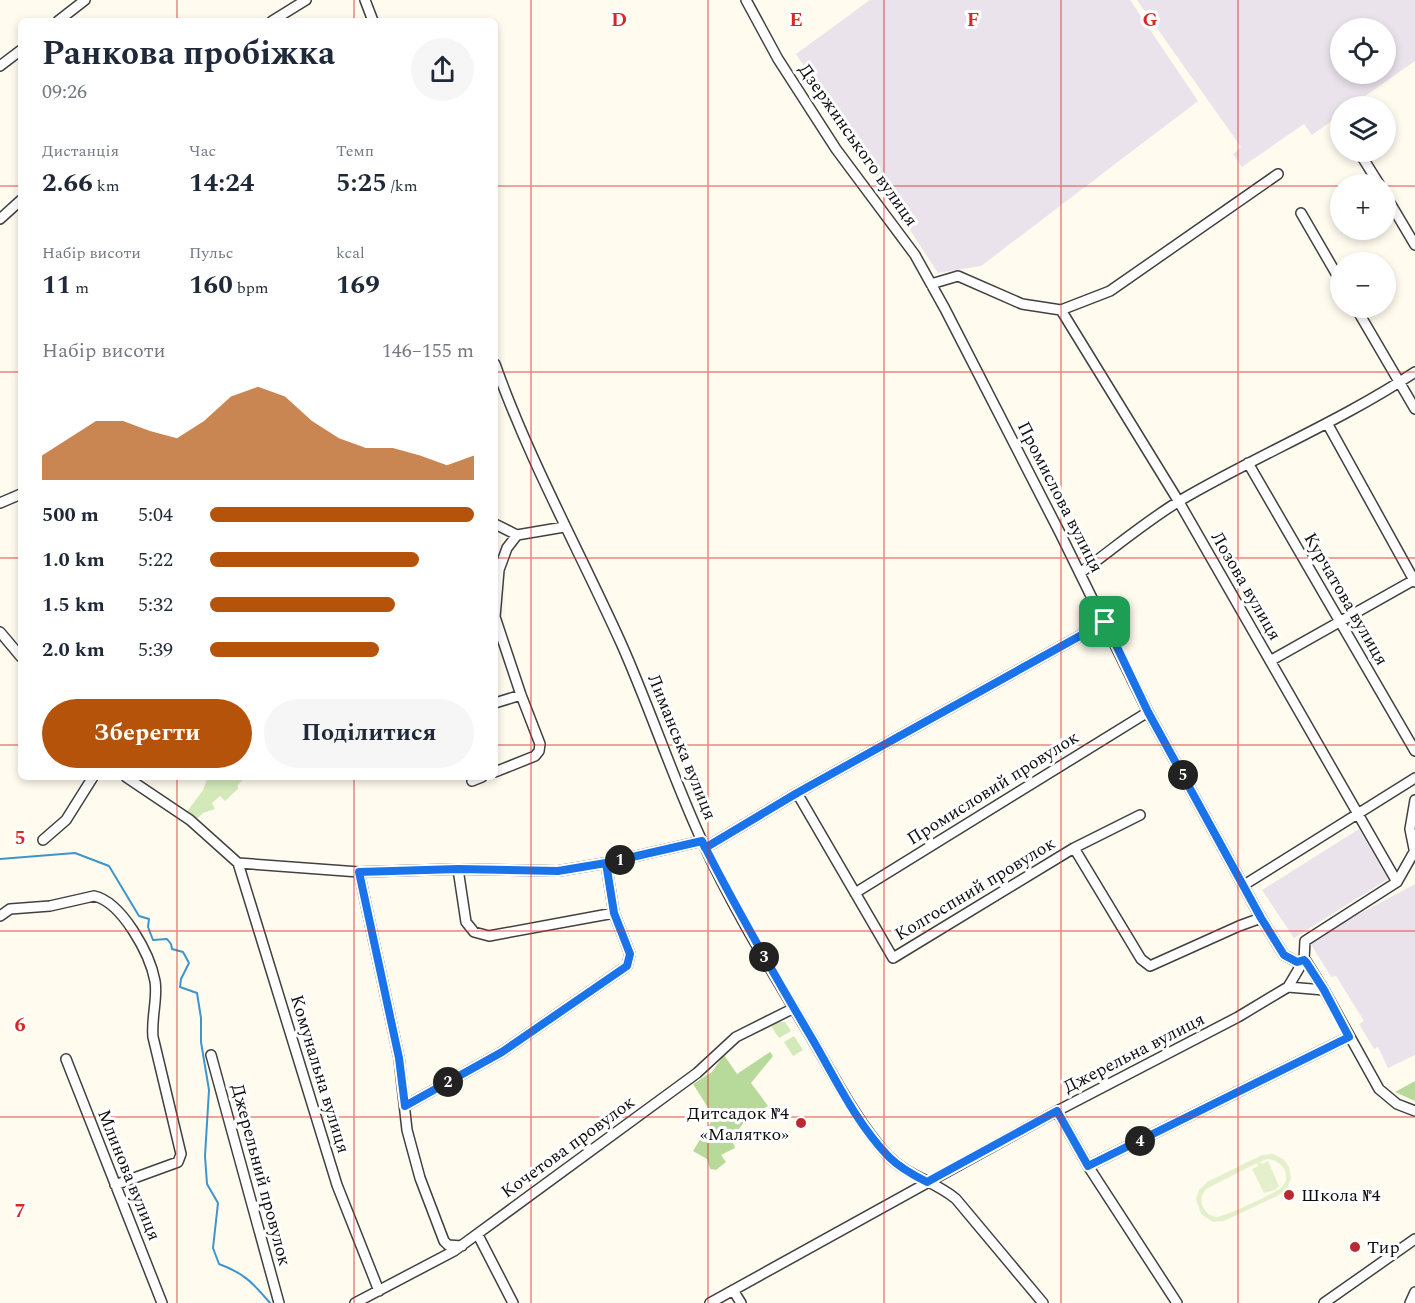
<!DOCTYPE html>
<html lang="uk">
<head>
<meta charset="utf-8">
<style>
	body { margin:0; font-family:Spectral,serif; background:#f6f6f7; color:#1f2937; height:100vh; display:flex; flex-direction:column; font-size:22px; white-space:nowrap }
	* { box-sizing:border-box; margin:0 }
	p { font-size:20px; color:#747a83 }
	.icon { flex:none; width:33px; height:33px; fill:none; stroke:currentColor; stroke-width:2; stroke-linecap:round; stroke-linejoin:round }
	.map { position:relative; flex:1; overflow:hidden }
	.details { position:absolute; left:18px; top:18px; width:480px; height:762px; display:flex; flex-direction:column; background:#fff; border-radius:9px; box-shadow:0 3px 9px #0003 }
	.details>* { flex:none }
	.controls { position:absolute; left:1330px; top:18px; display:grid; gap:12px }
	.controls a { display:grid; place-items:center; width:66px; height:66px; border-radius:50%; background:#fff; box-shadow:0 3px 9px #0003; font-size:30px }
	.pin { position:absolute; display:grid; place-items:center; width:51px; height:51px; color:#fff; margin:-26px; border-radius:12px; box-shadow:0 3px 9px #0006 }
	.km { position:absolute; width:30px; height:30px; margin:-15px; border-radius:50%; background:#222; color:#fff; font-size:16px; line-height:30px; text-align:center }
	.round { display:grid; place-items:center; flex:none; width:63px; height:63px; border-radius:32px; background:#f6f6f7 }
	.headline { display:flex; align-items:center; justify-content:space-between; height:102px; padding:0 24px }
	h1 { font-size:33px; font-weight:700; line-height:45px }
	.stats { display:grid; grid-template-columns:repeat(3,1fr); gap:9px; height:102px; padding:6px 24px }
	.stats div { display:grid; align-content:center }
	.stats b { font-size:26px; font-weight:700 }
	.stats small { font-size:16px; font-weight:400 }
	.stats p { font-size:16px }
	.chart { height:168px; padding:12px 24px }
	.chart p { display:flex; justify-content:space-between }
	.chart svg { width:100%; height:108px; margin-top:6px; fill:#b45309; opacity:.7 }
	.action { display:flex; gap:12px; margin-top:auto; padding:12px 24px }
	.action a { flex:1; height:69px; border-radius:36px; background:#b45309; color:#fff; font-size:24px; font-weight:700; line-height:69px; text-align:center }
	.action a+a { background:#f6f6f7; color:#1f2937 }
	ul { padding:0 24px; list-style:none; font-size:20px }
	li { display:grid; grid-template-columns:96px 72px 1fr; align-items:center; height:45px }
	li i { height:15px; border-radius:8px; background:#b45309 }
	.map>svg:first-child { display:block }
	.industrial { fill:#ebe3ec; fill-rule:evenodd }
	.green { fill:#d3e9b9 }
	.forest { fill:#b7d999 }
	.pitch { fill:#e4f0cb; fill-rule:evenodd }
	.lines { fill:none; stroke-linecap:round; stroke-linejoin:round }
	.stream { stroke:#3d95cb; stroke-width:2 }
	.minor-casing { stroke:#414141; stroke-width:12 }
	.minor { stroke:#fff; stroke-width:9 }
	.route-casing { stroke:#fff; stroke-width:12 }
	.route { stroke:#1a73e8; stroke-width:8 }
	.grid { fill:none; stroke:#d62828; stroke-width:1.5; stroke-opacity:0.55 }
	.poi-dot { fill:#bc2832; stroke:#fff; stroke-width:2 }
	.labels { text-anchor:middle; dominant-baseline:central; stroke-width:6; stroke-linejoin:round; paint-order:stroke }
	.street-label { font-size:18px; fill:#0e0e0e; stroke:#fff }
	.poi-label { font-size:18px; fill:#0e0e0e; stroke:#fff; text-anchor:start }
	.grid-label { font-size:20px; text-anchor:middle; font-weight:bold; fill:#d62828; stroke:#fff; stroke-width:6; stroke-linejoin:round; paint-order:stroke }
</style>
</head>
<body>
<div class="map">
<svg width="1415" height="1303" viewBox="0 0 1415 1303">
	<rect width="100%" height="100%" fill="#fffbef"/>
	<!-- industrial -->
	<path class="industrial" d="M870,0H1130L1198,101L981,266L938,273L796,54Z
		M1137,0H1415V61L1351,106H1341V114L1312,135L1304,124L1242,167L1233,154L1241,147ZM1341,28H1386V74H1341Z
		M1359,829L1388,879L1294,938L1262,890Z
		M1415,884V1055L1388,1068L1378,1047L1374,1049L1359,1024L1364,1021L1336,976L1331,977L1309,941Z"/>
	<!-- green -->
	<path class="green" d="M208,777H245L238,785V789L225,801L220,796L212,803L215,809L203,813L196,820L186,813L203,790Z
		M779,1022H785L791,1031L779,1038L771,1026Z
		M794,1036L803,1050L793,1056L784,1042Z"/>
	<!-- forest -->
	<path class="forest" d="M770,1052L773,1056L751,1083L768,1106L746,1119L732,1139L735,1148L721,1155L726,1162L716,1170L710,1169L707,1159L693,1151L714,1117L693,1084L712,1072L724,1055L737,1074Z
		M1415,1081V1101L1395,1092Z"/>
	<!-- pitch -->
	<path class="pitch" d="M1273,1154L1283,1159L1289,1167L1291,1178L1287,1188L1279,1195L1224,1221L1213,1222L1201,1214L1196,1199L1199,1190L1207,1182L1262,1155ZM1267,1159C1281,1159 1294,1176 1281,1188C1275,1193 1224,1217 1217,1217C1212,1217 1208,1214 1205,1210C1199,1203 1201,1195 1206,1189L1257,1163L1258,1166L1252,1169L1264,1193L1275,1190L1279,1186L1268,1161L1262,1164L1260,1162Z"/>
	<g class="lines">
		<!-- stream -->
		<path class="stream" d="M0,859L75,853L109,866L139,916L149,919L148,927L153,940L167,939L171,944L172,949L183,952L189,963L181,979L180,987L197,993L201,1018V1042L209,1090L205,1156L207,1184L218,1203L213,1248L219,1264C244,1273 253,1283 270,1303"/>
		<!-- minor casing -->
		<g class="minor-casing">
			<path id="minor" d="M365,0L373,21
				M746,0L778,59L836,149L915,255L945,309L1060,533L1148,712L1261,918L1284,955L1297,962L1304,960L1306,961L1324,990L1379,1089L1397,1104L1415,1111
				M58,21L85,0
				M272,21L306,0
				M0,66L21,50
				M1359,152L1379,184
				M1386,196L1415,245
				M1301,213L1341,282
				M0,219L21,200
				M931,284L958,276L1022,304L1061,310L1110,291L1278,174
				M1356,308L1415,409
				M1061,310L1179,502L1397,882
				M495,364C529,460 579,550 621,643C650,708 672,776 702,841C732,907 771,970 808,1032C833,1074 855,1119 887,1155C907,1176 935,1181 956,1199L1043,1303
				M1327,423L1415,582
				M1248,463L1415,751
				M0,503L21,494
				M495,524L517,535L507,548L499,570L495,617L521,695L540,744L539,751L535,756L495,772
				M517,535L564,527
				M1080,573C1113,549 1146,521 1181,500C1258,455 1341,421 1415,372
				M0,632L21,657
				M1270,661L1414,580
				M495,703L521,695
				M126,777L190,820L238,863
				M472,781L482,777
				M797,793L893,958L1074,848L1140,815
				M1415,800L1410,829L1415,854
				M43,840L66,820L93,777
				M705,848L797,793L1105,622
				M1074,848L1141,959L1150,966L1239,926L1261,918
				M238,863L359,872L458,869L558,871L606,863L702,841
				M238,863L337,1185L379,1291
				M458,869L466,922L474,932L489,936L614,913
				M359,872L399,1058L407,1130L420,1178L444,1241L448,1245L462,1246
				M1244,885L1415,778
				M855,893L1148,712
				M0,916L10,909L50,906L94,896C122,902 150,954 155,981C158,997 151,1019 153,1037L181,1154L178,1162L115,1185
				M1288,987L1324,990
				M211,1055L279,1303
				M66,1059L162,1303
				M405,1106L502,1052L627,966L630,954L614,913L606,863
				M1057,1111L1088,1166L1177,1303
				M1088,1166L1349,1037
				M478,1235L513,1303
				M733,1290L741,1303
				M355,1303L454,1251L697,1073L736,1037L794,1008
				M710,1303L1057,1111L1238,1017L1288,987L1304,960L1305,941L1397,882L1414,852
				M1324,1303L1415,1239
				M1410,1303L1415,1292"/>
		</g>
		<!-- minor -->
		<use href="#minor" class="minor"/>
	</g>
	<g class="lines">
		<!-- route casing -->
		<g class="route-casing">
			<path id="route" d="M1105,622L797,793L705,848L702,841L606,863L558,871L458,869L359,872L399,1058L405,1106L502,1052L627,966L630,954L614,913L606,863L702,841C736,909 775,976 814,1042C836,1080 857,1124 889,1157C900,1168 913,1175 927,1182L1057,1111L1088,1166L1349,1037L1324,990L1306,962L1304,960L1297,962L1284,955L1261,918L1148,712L1105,622"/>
		</g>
		<!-- route -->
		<use href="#route" class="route"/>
	</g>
	<!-- grid -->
	<path class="grid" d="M177,0V21M354,0V21M531,0V1303M708,0V1303M884,0V1303M1061,0V1303M1238,0V1303M0,186H21M495,186H1341M1386,186H1415M0,372H21M495,372H1415M0,558H21M495,558H1415M0,745H21M495,745H1415M177,777V1303M354,777V1303M0,931H1415M0,1117H1415"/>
	<!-- markers -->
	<g class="poi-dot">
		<circle cx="801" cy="1123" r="6"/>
		<circle cx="1289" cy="1195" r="6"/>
		<circle cx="1355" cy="1247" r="6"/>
	</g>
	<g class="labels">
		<!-- street labels -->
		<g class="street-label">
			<text transform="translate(858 145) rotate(55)">Дзержинського вулиця</text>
			<text transform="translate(1060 497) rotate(63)">Промислова вулиця</text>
			<text transform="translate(1246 586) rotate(60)">Лозова вулиця</text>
			<text transform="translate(1346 599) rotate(60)">Курчатова вулиця</text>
			<text transform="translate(682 747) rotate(68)">Лиманська вулиця</text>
			<text transform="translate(993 788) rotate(-32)">Промисловий провулок</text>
			<text transform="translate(975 889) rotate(-31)">Колгоспний провулок</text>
			<text transform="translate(1134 1053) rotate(-27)">Джерельна вулиця</text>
			<text transform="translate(320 1074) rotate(73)">Комунальна вулиця</text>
			<text transform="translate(568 1147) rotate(-36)">Кочетова провулок</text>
			<text transform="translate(129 1175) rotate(68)">Млинова вулиця</text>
			<text transform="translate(261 1175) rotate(75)">Джерельний провулок</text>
		</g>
		<!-- poi labels -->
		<g class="poi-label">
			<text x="789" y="1113" text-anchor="end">Дитсадок №4<tspan x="789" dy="21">«Малятко»</tspan></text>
			<text x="1301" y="1195">Школа №4</text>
			<text x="1367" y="1247">Тир</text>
		</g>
	</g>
	<g class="grid-label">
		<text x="619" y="26">D</text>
		<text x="796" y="26">E</text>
		<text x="973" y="26">F</text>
		<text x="1150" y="26">G</text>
		<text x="20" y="844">5</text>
		<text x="20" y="1031">6</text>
		<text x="20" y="1217">7</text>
	</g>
</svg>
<div class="controls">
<a><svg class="icon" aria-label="locate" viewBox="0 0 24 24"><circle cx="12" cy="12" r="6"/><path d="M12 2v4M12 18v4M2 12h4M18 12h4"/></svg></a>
<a><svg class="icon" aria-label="layers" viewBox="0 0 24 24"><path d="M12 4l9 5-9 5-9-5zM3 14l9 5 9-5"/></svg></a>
<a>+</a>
<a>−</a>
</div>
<div class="pin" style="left:1105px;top:622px;background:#1e9e55"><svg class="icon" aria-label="arrive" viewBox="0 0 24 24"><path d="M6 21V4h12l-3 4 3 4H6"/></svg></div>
<b class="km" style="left:620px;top:860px">1</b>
<b class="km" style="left:448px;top:1082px">2</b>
<b class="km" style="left:764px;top:957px">3</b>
<b class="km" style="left:1140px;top:1141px">4</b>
<b class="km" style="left:1183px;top:775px">5</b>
<section class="details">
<div class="headline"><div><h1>Ранкова пробіжка</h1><p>09:26</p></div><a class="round"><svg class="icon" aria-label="share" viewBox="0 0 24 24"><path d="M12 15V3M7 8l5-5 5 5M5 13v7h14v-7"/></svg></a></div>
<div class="stats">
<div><p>Дистанція</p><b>2.66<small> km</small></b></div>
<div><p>Час</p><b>14:24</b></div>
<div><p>Темп</p><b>5:25<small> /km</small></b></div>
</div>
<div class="stats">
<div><p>Набір висоти</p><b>11<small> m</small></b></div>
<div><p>Пульс</p><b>160<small> bpm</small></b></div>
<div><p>kcal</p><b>169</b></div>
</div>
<div class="chart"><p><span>Набір висоти</span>146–155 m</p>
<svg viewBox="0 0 160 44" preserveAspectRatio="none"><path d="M0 44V34L10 27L20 20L30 20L40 24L50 27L60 20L70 10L80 6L90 10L100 20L110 27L120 31L130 31L140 34L150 38L160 34V44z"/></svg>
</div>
<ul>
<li><b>500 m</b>5:04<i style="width:100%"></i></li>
<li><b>1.0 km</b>5:22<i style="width:79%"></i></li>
<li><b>1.5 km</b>5:32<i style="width:70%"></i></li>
<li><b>2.0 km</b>5:39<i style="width:64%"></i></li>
</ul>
<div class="action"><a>Зберегти</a><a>Поділитися</a></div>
</section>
</div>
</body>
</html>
